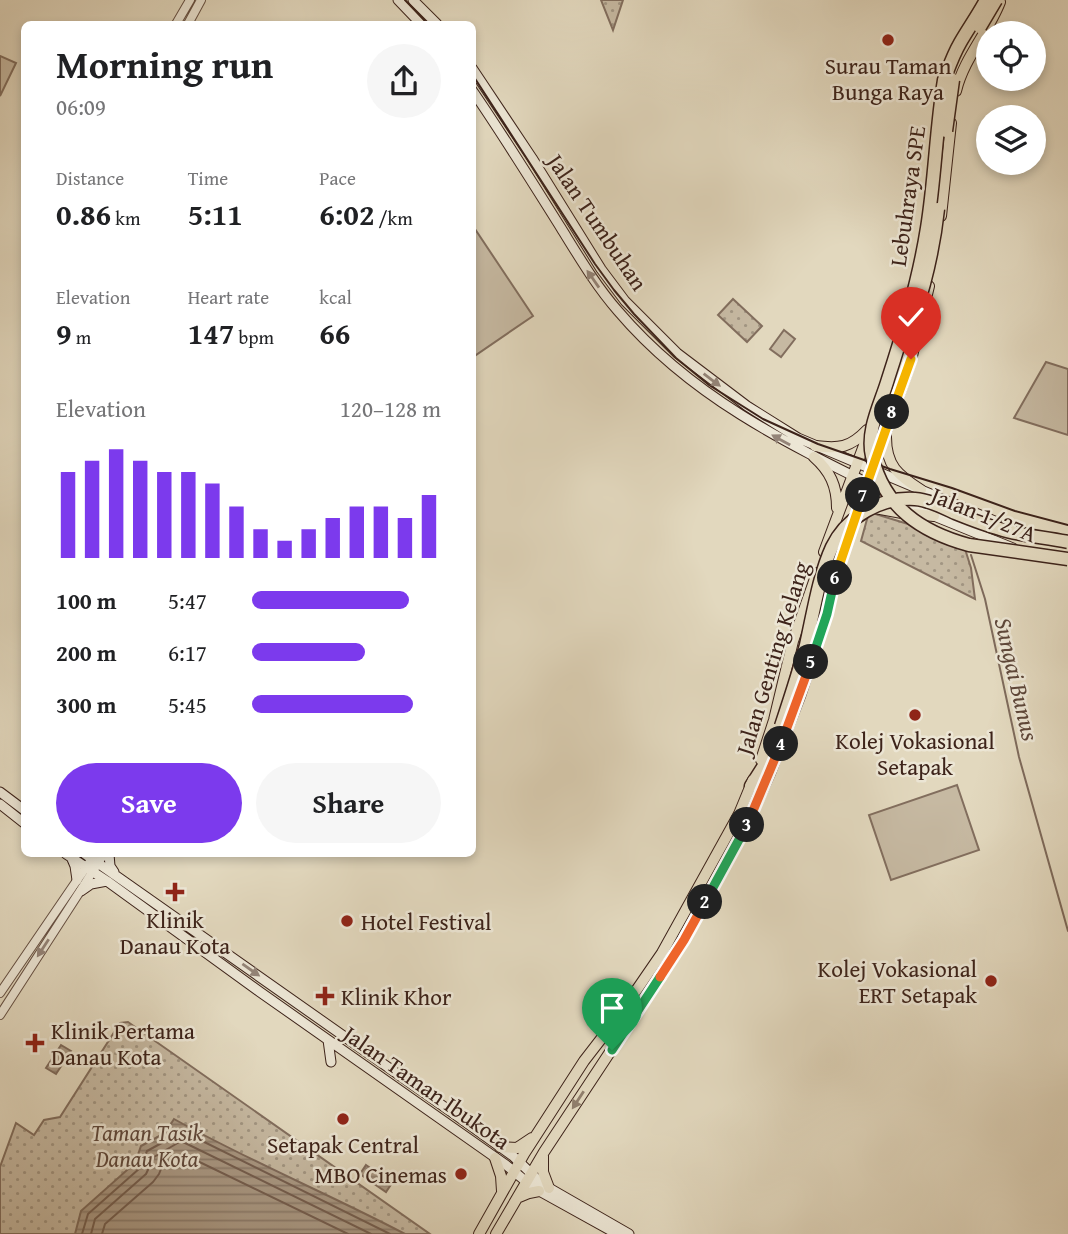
<!DOCTYPE html>
<html lang="en">
<head>
<meta charset="utf-8">
<style>
	body { margin:0; font-family:"Gentium Book Plus",serif; background:#f6f6f6; color:#202124; height:100vh; display:flex; flex-direction:column; font-size:26px; white-space:nowrap }
	* { box-sizing:border-box; margin:0 }
	p { font-size:23px; color:#757577 }
	.icon { flex:none; width:38px; height:38px; fill:none; stroke:currentColor; stroke-width:2; stroke-linecap:round; stroke-linejoin:round }
	.map { position:relative; flex:1; overflow:hidden }
	.details { position:absolute; left:21px; top:21px; width:455px; height:836px; display:flex; flex-direction:column; background:#fff; border-radius:10px; box-shadow:0 4px 10px #0003 }
	.details>* { flex:none }
	.fabs { position:absolute; left:976px; top:21px; display:grid; gap:14px }
	.fabs a { display:grid; place-items:center; width:70px; height:70px; border-radius:50%; background:#fff; box-shadow:0 4px 10px #0003; font-size:35px }
	.pin { position:absolute; display:grid; place-items:center; width:60px; height:60px; color:#fff; margin:-72px -30px; border-radius:50% 50% 50% 0; rotate:-45deg; box-shadow:0 0 7px #0007 }
	.pin .icon { rotate:45deg }
	.km { position:absolute; width:35px; height:35px; margin:-18px; border-radius:50%; background:#222; color:#fff; font-size:19px; line-height:35px; text-align:center }
	.round { display:grid; place-items:center; flex:none; width:74px; height:74px; border-radius:37px; background:#f6f6f6 }
	.overview { display:flex; align-items:center; justify-content:space-between; height:119px; padding:0 35px }
	h1 { font-size:38px; font-weight:700; line-height:52px }
	.stats { display:grid; grid-template-columns:repeat(3,1fr); gap:10px; height:119px; padding:7px 35px }
	.stats div { display:grid; align-content:center }
	.stats b { font-size:30px; font-weight:700 }
	.stats small { font-size:19px; font-weight:400 }
	.stats p { font-size:19px }
	.chart { height:196px; padding:14px 35px }
	.chart p { display:flex; justify-content:space-between }
	.chart svg { width:100%; height:126px; margin-top:7px; stroke:#7c3aed; stroke-width:6 }
	.button { display:flex; gap:14px; margin-top:auto; padding:14px 35px }
	.button a { flex:1; height:80px; border-radius:42px; background:#7c3aed; color:#fff; font-size:28px; font-weight:700; line-height:80px; text-align:center }
	.button a+a { background:#f6f6f6; color:#202124 }
	ul { padding:0 35px; list-style:none; font-size:23px }
	li { display:grid; grid-template-columns:112px 84px 1fr; align-items:center; height:52px }
	li i { height:18px; border-radius:9px; background:#7c3aed }
	.map>svg:first-child { display:block }
	.grass { fill:url(#grass-dots); stroke:#826e5e; stroke-width:2 }
	.garden { fill:#c6b9a2; stroke:#826e5e; stroke-width:2 }
	.water { fill:url(#water-rules); stroke:#7e6a5b; stroke-width:2 }
	.lines { fill:none; stroke-linecap:round; stroke-linejoin:round }
	.shore { stroke:#745e50; stroke-width:2 }
	.stream { stroke:#7e6a5b; stroke-width:2 }
	.tertiary-casing { stroke:#665043; stroke-width:10 }
	.secondary-casing { stroke:#3d231a; stroke-width:11 }
	.primary-casing { stroke:#3d231a; stroke-width:12 }
	.motorway-casing { stroke:#3d231a; stroke-width:15 }
	.tertiary { stroke:#ece6d5; stroke-width:8 }
	.secondary { stroke:#ece6d5; stroke-width:9 }
	.primary { stroke:#e2d8be; stroke-width:10 }
	.motorway { stroke:#e2d8be; stroke-width:12 }
	.tram { stroke:#3d231a; stroke-width:2 }
	.motorway-bridge-casing { stroke:#3d231a; stroke-width:15; stroke-linecap:butt }
	.motorway-bridge { stroke:#e2d8be; stroke-width:12 }
	.oneway { fill:#948478 }
	.oneway2 { fill:#907e6c }
	.split-1-casing { stroke:#fff; stroke-width:14 }
	.split-2-casing { stroke:#fff; stroke-width:14 }
	.split-3-casing { stroke:#fff; stroke-width:14 }
	.split-4-casing { stroke:#fff; stroke-width:14 }
	.split-5-casing { stroke:#fff; stroke-width:14 }
	.split-6-casing { stroke:#fff; stroke-width:14 }
	.split-7-casing { stroke:#fff; stroke-width:14 }
	.split-8-casing { stroke:#fff; stroke-width:14 }
	.split-9-casing { stroke:#fff; stroke-width:14 }
	.split-1 { stroke:#22a559; stroke-width:9 }
	.split-2 { stroke:#f0652b; stroke-width:9 }
	.split-3 { stroke:#22a559; stroke-width:9 }
	.split-4 { stroke:#f0652b; stroke-width:9 }
	.split-5 { stroke:#f0652b; stroke-width:9 }
	.split-6 { stroke:#22a559; stroke-width:9 }
	.split-7 { stroke:#f5b400; stroke-width:9 }
	.split-8 { stroke:#f5b400; stroke-width:9 }
	.split-9 { stroke:#f5b400; stroke-width:9 }
	.poi-dot { fill:#8f2418; stroke:#ece6d5; stroke-width:2.5 }
	.labels { text-anchor:middle; dominant-baseline:central; stroke-width:5; stroke-linejoin:round; paint-order:stroke }
	.poi-label { font-size:23px; fill:#3d231a; stroke:#ece6d5 }
	.street-label { font-size:23px; fill:#3d231a; stroke:#ece6d5 }
	.park-label { font-size:23px; font-style:italic; fill:#5f483c; stroke:#ece6d5 }
	.water-label { font-size:24px; font-style:italic; fill:#5e473a; stroke:#ece6d5 }
</style>
</head>
<body>
<div class="map">
<svg width="1068" height="1234" viewBox="0 0 1068 1234">
	<defs>
		<pattern id="grass-dots" width="8" height="8" patternUnits="userSpaceOnUse" patternTransform="scale(1.75)"><rect width="8" height="8" fill="#c6b9a2"/><path d="M2 2h.1M6 6h.1" fill="none" stroke="#a29683" stroke-width="1.8" stroke-linecap="round"/></pattern>
		<pattern id="water-rules" width="6" height="5" patternUnits="userSpaceOnUse" patternTransform="scale(1.75)"><rect width="6" height="5" fill="#aa9a86"/><path d="M0 2.5h6" fill="none" stroke="#8c7d6d"/></pattern>
	</defs>
	<rect width="100%" height="100%" fill="#e2d8be"/>
	<filter id="stains"><feTurbulence type="fractalNoise" baseFrequency=".00286" numOctaves="4"/><feColorMatrix values="0 0 0 0 .2 0 0 0 0 .09 0 0 0 0 .02 0 0 0 .5 -.17"/></filter>
	<radialGradient id="worn" r=".72"><stop offset=".6" stop-color="#630" stop-opacity="0"/><stop offset="1" stop-color="#630" stop-opacity=".3"/></radialGradient>
	<!-- grass -->
	<path class="grass" d="M601,0H623L613,30Z
		M733,299L762,326L747,342L718,315Z
		M869,512L908,524L965,549L971,568L975,599L861,541Z
		M128,1022L430,1234H0V1167L16,1123L34,1135L44,1120L60,1117L120,1023Z"/>
	<!-- garden -->
	<path class="garden" d="M0,56L16,63L0,96Z
		M475,229L533,316L473,357L472,231Z
		M784,330L795,339L781,357L770,349Z
		M1046,362L1068,369V435L1014,418Z
		M957,785L979,850L891,880L869,815Z"/>
	<!-- water -->
	<path class="water" d="M61,1045L71,1051L56,1074L46,1068Z
		M174,1119C249,1161 329,1194 405,1234H75L81,1211L135,1163L141,1146L165,1133Z
		M366,1165L392,1183L386,1192L360,1174Z"/>
	<g class="lines">
		<!-- shore -->
		<path class="shore" d="M82,1234L88,1214L140,1168L147,1151L169,1139L178,1129L390,1234
			M91,1234L95,1219L146,1174L154,1157L181,1141L371,1234
			M102,1234L105,1224L153,1182L159,1174L163,1164L183,1154L348,1234"/>
		<!-- stream -->
		<path class="stream" d="M971,555L985,599L1019,757L1068,931"/>
		<!-- tertiary casing -->
		<g class="tertiary-casing">
			<path id="tertiary" d="M176,24L190,0
				M188,24L201,0
				M0,993L95,854
				M0,1015L104,854"/>
		</g>
		<!-- secondary casing -->
		<g class="secondary-casing">
			<path id="secondary" d="M398,0L421,24
				M413,0L437,24
				M472,68L532,158L601,269L625,301L677,353L747,406L798,438L997,522
				M472,90C503,135 532,182 561,228C579,257 596,286 618,311C692,398 788,444 888,493
				M904,501L934,516L1013,548
				M0,792L24,810
				M0,804L24,823
				M66,854L107,881L260,992L506,1165L534,1188L617,1234
				M85,854L453,1113L513,1156L539,1181L549,1188L629,1234
				M109,854L110,866L114,872
				M72,859L75,866L77,880
				M81,891L91,884L107,881
				M328,1040L331,1062"/>
		</g>
		<!-- primary casing -->
		<g class="primary-casing">
			<path id="primary" d="M956,91C964,58 988,33 1000,2
				M941,216L951,123
				M886,437C886,466 898,475 921,490
				M815,446C839,449 850,448 867,430
				M814,457C830,471 837,486 837,508
				M875,508L902,513L934,516
				M824,552L869,432
				M761,760L774,720L793,641L817,573
				M500,1147L517,1148L532,1138
				M543,1156V1172L549,1188
				M495,1158L501,1176L502,1191
				M517,1198L529,1193L539,1191
				M479,1234L524,1154L584,1061L618,1017L662,953L739,814L753,780
				M496,1234L544,1152L684,940L744,831L770,773L800,696L827,614L836,574L911,360L929,286"/>
		</g>
		<!-- motorway casing -->
		<g class="motorway-casing">
			<path id="motorway" d="M751,786L765,764L781,726"/>
		</g>
		<!-- tertiary -->
		<use href="#tertiary" class="tertiary"/>
		<!-- secondary -->
		<use href="#secondary" class="secondary"/>
		<!-- primary -->
		<use href="#primary" class="primary"/>
		<!-- motorway -->
		<use href="#motorway" class="motorway"/>
		<!-- tram -->
		<path class="tram" d="M405,0L428,24
			M472,74L595,264L614,290L634,314L676,358L709,385L763,419L818,444L890,469L952,488L1015,511L1068,525"/>
		<!-- motorway-bridge casing -->
		<g class="motorway-bridge-casing">
			<path id="motorway-bridge" d="M986,0C978,15 968,29 960,43C953,55 949,67 944,80C936,129 935,179 927,228C919,279 904,330 888,379C881,403 866,430 872,456C884,507 921,532 969,545L1068,559
				M980,27L996,0
				M946,131L953,80
				M914,317C926,281 934,246 938,209
				M781,726C790,699 799,672 806,645C813,614 819,575 832,547C847,516 881,497 915,499C929,500 942,507 955,513C970,519 985,525 1000,529C1022,536 1045,537 1068,542"/>
		</g>
		<!-- motorway-bridge -->
		<use href="#motorway-bridge" class="motorway-bridge"/>
	</g>
	<!-- one-way arrows -->
	<defs><path id="oneway-solid" d="M-6-.8H1V-3.2L6.5 0L1 3.2V.8H-6Z" transform="scale(1.75)"/></defs>
	<g class="oneway">
		<use href="#oneway-solid" transform="translate(593 279) rotate(-125)"/>
		<use href="#oneway-solid" transform="translate(712 380) rotate(37)"/>
		<use href="#oneway-solid" transform="translate(781 440) rotate(-151)"/>
		<use href="#oneway-solid" transform="translate(43 948) rotate(123)"/>
		<use href="#oneway-solid" transform="translate(251 970) rotate(35)"/>
	</g>
	<use class="oneway2" href="#oneway-solid" transform="translate(578 1100) rotate(123)"/>
	<g class="lines">
		<!-- split-1 casing -->
		<g class="split-1-casing">
			<path id="split-1" d="M612,1050L660,977"/>
		</g>
		<!-- split-2 casing -->
		<g class="split-2-casing">
			<path id="split-2" d="M660,977L684,940L705,902"/>
		</g>
		<!-- split-3 casing -->
		<g class="split-3-casing">
			<path id="split-3" d="M705,902L747,825"/>
		</g>
		<!-- split-4 casing -->
		<g class="split-4-casing">
			<path id="split-4" d="M747,825L781,744"/>
		</g>
		<!-- split-5 casing -->
		<g class="split-5-casing">
			<path id="split-5" d="M781,744L811,662"/>
		</g>
		<!-- split-6 casing -->
		<g class="split-6-casing">
			<path id="split-6" d="M811,662L827,614L835,578"/>
		</g>
		<!-- split-7 casing -->
		<g class="split-7-casing">
			<path id="split-7" d="M835,578L863,495"/>
		</g>
		<!-- split-8 casing -->
		<g class="split-8-casing">
			<path id="split-8" d="M863,495L892,412"/>
		</g>
		<!-- split-9 casing -->
		<g class="split-9-casing">
			<path id="split-9" d="M892,412L911,359"/>
		</g>
		<!-- split-1 -->
		<use href="#split-1" class="split-1"/>
		<!-- split-2 -->
		<use href="#split-2" class="split-2"/>
		<!-- split-3 -->
		<use href="#split-3" class="split-3"/>
		<!-- split-4 -->
		<use href="#split-4" class="split-4"/>
		<!-- split-5 -->
		<use href="#split-5" class="split-5"/>
		<!-- split-6 -->
		<use href="#split-6" class="split-6"/>
		<!-- split-7 -->
		<use href="#split-7" class="split-7"/>
		<!-- split-8 -->
		<use href="#split-8" class="split-8"/>
		<!-- split-9 -->
		<use href="#split-9" class="split-9"/>
	</g>
	<!-- markers -->
	<g class="poi-dot">
		<circle cx="888" cy="40" r="7"/>
		<circle cx="915" cy="715" r="7"/>
		<path d="M171.5 881.5h7v7h7v7h-7v7h-7v-7h-7v-7h7z"/>
		<circle cx="347" cy="921" r="7"/>
		<circle cx="991" cy="981" r="7"/>
		<path d="M321.5 985.5h7v7h7v7h-7v7h-7v-7h-7v-7h7z"/>
		<path d="M31.5 1032.5h7v7h7v7h-7v7h-7v-7h-7v-7h7z"/>
		<circle cx="343" cy="1119" r="7"/>
		<circle cx="461" cy="1174" r="7"/>
	</g>
	<g class="labels">
		<!-- poi labels -->
		<g class="poi-label">
			<text x="888" y="65">Surau Taman<tspan x="888" dy="26">Bunga Raya</tspan></text>
			<text x="915" y="740">Kolej Vokasional<tspan x="915" dy="26">Setapak</tspan></text>
			<text x="175" y="919">Klinik<tspan x="175" dy="26">Danau Kota</tspan></text>
			<text x="361" y="921" text-anchor="start">Hotel Festival</text>
			<text x="977" y="968" text-anchor="end">Kolej Vokasional<tspan x="977" dy="26">ERT Setapak</tspan></text>
			<text x="341" y="996" text-anchor="start">Klinik Khor</text>
			<text x="51" y="1030" text-anchor="start">Klinik Pertama<tspan x="51" dy="26">Danau Kota</tspan></text>
			<text x="343" y="1144">Setapak Central</text>
			<text x="447" y="1174" text-anchor="end">MBO Cinemas</text>
		</g>
		<!-- street labels -->
		<g class="street-label">
			<text transform="translate(907 196) rotate(-82)">Lebuhraya SPE</text>
			<text transform="translate(598 222) rotate(56)">Jalan Tumbuhan</text>
			<text transform="translate(984 514) rotate(22)">Jalan 1/27A</text>
			<text transform="translate(772 658) rotate(-73)">Jalan Genting Kelang</text>
			<text transform="translate(427 1087) rotate(35)">Jalan Taman Ibukota</text>
		</g>
		<!-- park labels -->
		<g class="park-label">
			<text x="147" y="1132">Taman Tasik<tspan x="147" dy="26">Danau Kota</tspan></text>
		</g>
		<!-- water labels -->
		<g class="water-label">
			<text transform="translate(1017 679) rotate(77)">Sungai Bunus</text>
		</g>
	</g>
	<rect width="100%" height="100%" filter="url(#stains)"/>
	<rect width="100%" height="100%" fill="url(#worn)"/>
</svg>
<div class="fabs">
<a><svg class="icon" aria-label="locate" viewBox="0 0 24 24"><circle cx="12" cy="12" r="6"/><path d="M12 2v4M12 18v4M2 12h4M18 12h4"/></svg></a>
<a><svg class="icon" aria-label="layers" viewBox="0 0 24 24"><path d="M12 4l9 5-9 5-9-5zM3 14l9 5 9-5"/></svg></a>
</div>
<div class="pin" style="left:612px;top:1050px;background:#1e9e55"><svg class="icon" aria-label="arrive" viewBox="0 0 24 24"><path d="M6 21V4h12l-3 4 3 4H6"/></svg></div>
<div class="pin" style="left:911px;top:359px;background:#d93025"><svg class="icon" aria-label="check" viewBox="0 0 24 24"><path d="M5 12l5 5 9-10"/></svg></div>
<b class="km" style="left:705px;top:902px">2</b>
<b class="km" style="left:747px;top:825px">3</b>
<b class="km" style="left:781px;top:744px">4</b>
<b class="km" style="left:811px;top:662px">5</b>
<b class="km" style="left:835px;top:578px">6</b>
<b class="km" style="left:863px;top:495px">7</b>
<b class="km" style="left:892px;top:412px">8</b>
<section class="details">
<div class="overview"><div><h1>Morning run</h1><p>06:09</p></div><a class="round"><svg class="icon" aria-label="share" viewBox="0 0 24 24"><path d="M12 15V3M7 8l5-5 5 5M5 13v7h14v-7"/></svg></a></div>
<div class="stats">
<div><p>Distance</p><b>0.86<small> km</small></b></div>
<div><p>Time</p><b>5:11</b></div>
<div><p>Pace</p><b>6:02<small> /km</small></b></div>
</div>
<div class="stats">
<div><p>Elevation</p><b>9<small> m</small></b></div>
<div><p>Heart rate</p><b>147<small> bpm</small></b></div>
<div><p>kcal</p><b>66</b></div>
</div>
<div class="chart"><p><span>Elevation</span>120–128 m</p>
<svg viewBox="0 0 160 44" preserveAspectRatio="none"><path d="M5 44V14M15 44V10M25 44V6M35 44V10M45 44V14M55 44V14M65 44V18M75 44V26M85 44V34M95 44V38M105 44V34M115 44V30M125 44V26M135 44V26M145 44V30M155 44V22"/></svg>
</div>
<ul>
<li><b>100 m</b>5:47<i style="width:83%"></i></li>
<li><b>200 m</b>6:17<i style="width:60%"></i></li>
<li><b>300 m</b>5:45<i style="width:85%"></i></li>
</ul>
<div class="button"><a>Save</a><a>Share</a></div>
</section>
</div>
</body>
</html>
